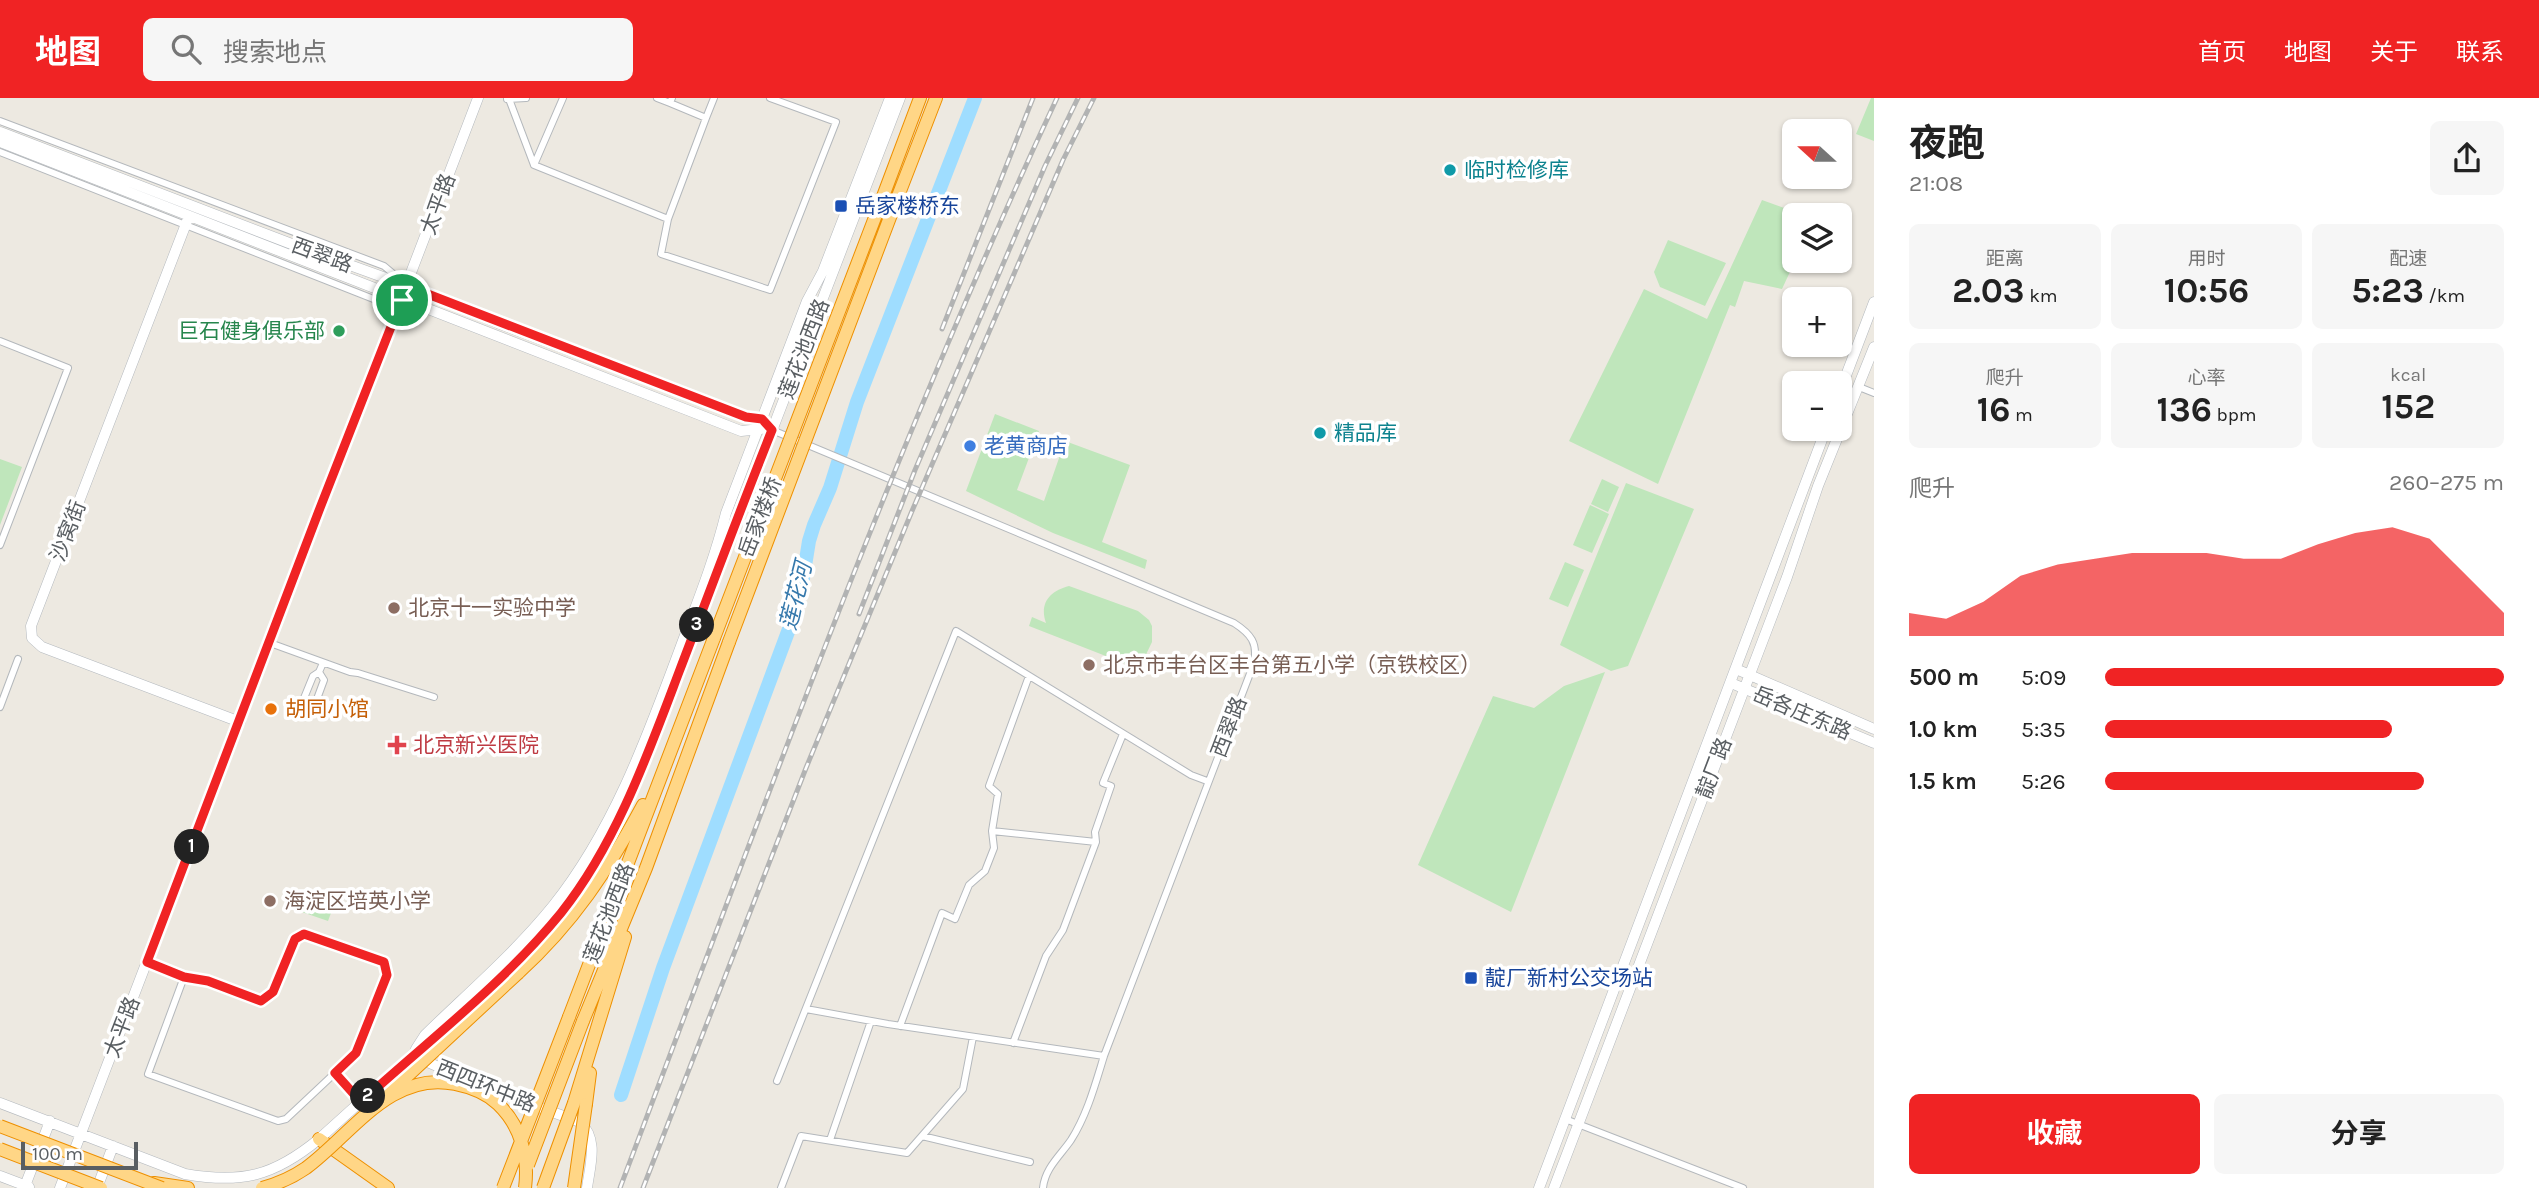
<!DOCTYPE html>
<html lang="zh">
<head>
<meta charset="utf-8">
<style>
	body { margin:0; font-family:Karla,"Noto Sans SC",sans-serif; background:#f6f6f6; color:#222; height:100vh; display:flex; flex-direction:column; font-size:26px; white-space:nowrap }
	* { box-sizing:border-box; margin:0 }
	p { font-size:23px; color:#767676 }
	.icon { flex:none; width:38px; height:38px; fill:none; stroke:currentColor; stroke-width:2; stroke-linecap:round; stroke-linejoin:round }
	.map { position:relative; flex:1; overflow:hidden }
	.drawer { display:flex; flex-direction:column; background:#fff; width:665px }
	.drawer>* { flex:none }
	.needle { width:46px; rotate:291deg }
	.buttons { position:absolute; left:1782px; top:21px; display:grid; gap:14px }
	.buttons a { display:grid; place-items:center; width:70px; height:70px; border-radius:10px; background:#fff; box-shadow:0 2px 5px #0004; font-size:35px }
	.scale { position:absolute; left:21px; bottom:18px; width:117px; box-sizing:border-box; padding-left:7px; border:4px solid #595e62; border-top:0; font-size:19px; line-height:24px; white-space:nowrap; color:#595e62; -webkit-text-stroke:5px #fff; paint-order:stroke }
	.pin { position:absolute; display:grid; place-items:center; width:60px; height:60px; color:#fff; margin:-30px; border:4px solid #fff; border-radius:50%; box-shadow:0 2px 7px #0007 }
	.km { position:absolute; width:35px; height:35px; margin:-18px; border-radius:50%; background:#222; color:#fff; font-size:19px; line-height:35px; text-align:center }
	.round { display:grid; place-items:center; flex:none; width:74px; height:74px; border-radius:10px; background:#f6f6f6 }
	.head { display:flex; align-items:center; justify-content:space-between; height:119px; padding:0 35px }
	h1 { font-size:38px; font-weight:700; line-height:52px }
	.stats { display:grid; grid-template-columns:repeat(3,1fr); gap:10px; height:119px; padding:7px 35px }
	.stats div { display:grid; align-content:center; border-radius:10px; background:#f6f6f6; text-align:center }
	.stats b { font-size:35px; font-weight:700 }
	.stats small { font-size:19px; font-weight:400 }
	.stats p { font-size:19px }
	.chart { height:196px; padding:14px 35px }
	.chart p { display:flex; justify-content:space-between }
	.chart svg { width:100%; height:126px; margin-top:7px; fill:#f02324; opacity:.7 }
	.cta { display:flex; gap:14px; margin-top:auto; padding:14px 35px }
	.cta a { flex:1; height:80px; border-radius:10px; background:#f02324; color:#fff; font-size:28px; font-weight:700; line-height:80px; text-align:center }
	.cta a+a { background:#f6f6f6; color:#222 }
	ul { padding:0 35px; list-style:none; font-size:23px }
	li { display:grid; grid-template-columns:112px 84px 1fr; align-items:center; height:52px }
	li i { height:18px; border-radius:9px; background:#f02324 }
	header { display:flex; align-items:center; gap:42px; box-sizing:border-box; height:98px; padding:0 35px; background:#f02324; color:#fff }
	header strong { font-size:33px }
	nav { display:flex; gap:38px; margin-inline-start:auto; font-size:24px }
	.search { width:490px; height:63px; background:#f6f6f6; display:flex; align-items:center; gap:18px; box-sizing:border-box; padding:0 24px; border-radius:10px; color:#767676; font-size:26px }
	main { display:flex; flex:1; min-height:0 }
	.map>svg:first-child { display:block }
	.green { fill:#bfe6bb }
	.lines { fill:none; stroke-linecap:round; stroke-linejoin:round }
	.river { stroke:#9fddff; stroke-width:14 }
	.street-casing { stroke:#b4b8bc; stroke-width:8 }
	.secondary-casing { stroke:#b4b9be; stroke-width:11 }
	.highway-casing { stroke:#ee9000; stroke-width:14 }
	.street { stroke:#fff; stroke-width:6 }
	.secondary { stroke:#fff; stroke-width:10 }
	.highway { stroke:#ffd686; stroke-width:12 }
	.rail-casing { stroke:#b2b3b3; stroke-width:5 }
	.rail { stroke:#fff; stroke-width:2.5; stroke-dasharray:8; stroke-linecap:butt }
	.highway-bridge-casing { stroke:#ee9000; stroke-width:14; stroke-linecap:butt }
	.highway-bridge { stroke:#ffd686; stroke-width:12 }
	.route-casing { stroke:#fff; stroke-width:14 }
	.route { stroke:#f02324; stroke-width:9 }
	.culture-dot { fill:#0f9aa8; stroke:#fff; stroke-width:2.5 }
	.transit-dot { fill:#1a4fb4; stroke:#fff; stroke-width:2.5 }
	.leisure-dot { fill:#2e9e5b; stroke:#fff; stroke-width:2.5 }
	.shop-dot { fill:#3f7fe0; stroke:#fff; stroke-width:2.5 }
	.education-dot { fill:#8d6e63; stroke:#fff; stroke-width:2.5 }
	.food-dot { fill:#e8710a; stroke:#fff; stroke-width:2.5 }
	.health-dot { fill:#e0444e; stroke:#fff; stroke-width:2.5 }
	.labels { text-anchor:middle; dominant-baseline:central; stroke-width:7; stroke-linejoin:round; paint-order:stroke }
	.culture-label { font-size:21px; fill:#0d838f; stroke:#fff; text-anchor:start }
	.street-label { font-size:21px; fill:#595e62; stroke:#fff }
	.transit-label { font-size:21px; fill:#164399; stroke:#fff; text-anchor:start }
	.leisure-label { font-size:21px; fill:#27864d; stroke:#fff; text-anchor:end }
	.shop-label { font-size:21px; fill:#366cbe; stroke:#fff; text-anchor:start }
	.education-label { font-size:21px; fill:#785e54; stroke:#fff; text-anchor:start }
	.food-label { font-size:21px; fill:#c56008; stroke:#fff; text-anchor:start }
	.health-label { font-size:21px; fill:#be3a42; stroke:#fff; text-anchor:start }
	.water-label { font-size:23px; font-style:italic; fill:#3679ac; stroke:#fff }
</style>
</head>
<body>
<header>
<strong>地图</strong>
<div class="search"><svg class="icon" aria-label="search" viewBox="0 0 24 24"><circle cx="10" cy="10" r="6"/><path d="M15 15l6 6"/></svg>搜索地点</div>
<nav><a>首页</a><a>地图</a><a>关于</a><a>联系</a></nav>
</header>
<main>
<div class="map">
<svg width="1874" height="1090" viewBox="0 0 1874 1090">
	<rect width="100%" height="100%" fill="#ede9e1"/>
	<!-- green -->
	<path class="green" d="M1871,0H1874V43L1856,36Z
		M1762,102L1803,117H1794L1795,163L1782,191L1744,183L1735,209L1730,207L1658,386L1569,343L1644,191L1707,221Z
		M1668,142L1726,165L1705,208L1660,189L1654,174Z
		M995,316L1039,333L1017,392L1044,403L1065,343L1130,367L1102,444L1147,462L1145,471L1053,435L966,393Z
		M0,361L22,369L0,427Z
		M1602,381L1619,389L1608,414L1591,406Z
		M1626,385L1694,411L1628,568L1611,573L1560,547Z
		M1590,407L1609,416L1592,455L1573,447Z
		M1565,464L1584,472L1568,509L1549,501Z
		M1069,488L1138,513L1149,522L1152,528V544L1139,571L1029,528L1032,519L1046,525C1039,505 1050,493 1069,488Z
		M1605,574L1511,814L1418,767L1493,598L1534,610L1564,588Z
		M302,795L334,807L328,823L296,812Z"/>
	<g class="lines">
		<!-- river -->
		<path class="river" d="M621,997L663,870L792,523L801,493L809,443L814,427L830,390L857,304L975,0"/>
		<!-- street casing -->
		<g class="street-casing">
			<path id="street" d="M657,0L670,5L672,0
				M507,1L526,0
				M509,1L534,67L668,121L661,156L770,192L836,24L770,0
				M670,5L706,20L714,0
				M0,23L384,168L403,184
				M0,54L376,202H397
				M534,67L563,0
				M668,121L706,20
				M0,243L68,270L0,447
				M1859,289L1874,295
				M772,332L1234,525C1251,536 1258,545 1254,565L1104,958C1095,987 1087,1017 1071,1042C1060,1058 1045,1070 1043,1090
				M270,545L350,574L358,575L434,599
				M319,574L324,582L314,609L302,605L313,578L319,574L323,565
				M1029,578L989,688L998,696L992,733L1096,744
				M0,609L18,561
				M147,864L184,879L148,976L278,1023L286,1021L335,975L361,1004
				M184,879L208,883L261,903L273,894L295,841L304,836L384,864L387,877L356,955L335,975
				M806,911L888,926L1104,958
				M900,928L942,815L955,821L969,787L985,773L994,750L992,733
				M1013,945L1046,858L1063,832L1096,744L1095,734L1111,688L1103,685L1123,636
				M777,983L956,533L1191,677L1207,683
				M1565,1021L1743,1090
				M922,1038L1030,1064
				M830,1042L871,923
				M781,1090L801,1038L907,1055L963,991L973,939"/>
		</g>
		<!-- secondary casing -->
		<g class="secondary-casing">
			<path id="secondary" d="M0,34L289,145L416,191L498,225L746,319L762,321L764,324
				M0,44L741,333L761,331
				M189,118L31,528L32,540L42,549L240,624
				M1839,296L1874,204
				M1736,571L1874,631
				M1731,585L1874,645
				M416,951L425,937C468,895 515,855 553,808C612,734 645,645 678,556C695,510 714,464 726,415L807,203L823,173L890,0
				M418,960L497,994L580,1024C599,1042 590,1067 587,1090
				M0,1005L185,1076C242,1086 274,1078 319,1041L522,858L561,815L603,751L649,652L900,0
				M0,1078L29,1089
				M25,1088L50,1023
				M60,1090L478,0
				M97,1090L113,1048
				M1539,1090L1826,331
				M1554,1090L1787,479L1818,388L1874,249"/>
		</g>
		<!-- highway casing -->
		<g class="highway-casing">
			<path id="highway" d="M882,101L920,0
				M895,106L936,0
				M518,875C573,825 608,772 643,707
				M569,919L714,540
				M583,923L646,770L729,544
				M574,1005L625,839
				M586,1006L590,975
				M319,1041L388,1090
				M154,1085L188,1090"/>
		</g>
		<!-- street -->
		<use href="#street" class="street"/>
		<!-- secondary -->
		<use href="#secondary" class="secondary"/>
		<!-- highway -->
		<use href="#highway" class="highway"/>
		<!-- rail casing -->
		<g class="rail-casing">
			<path id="rail" d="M942,231L1033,0
				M859,516L915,372L1045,68L1078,0
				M620,1090C758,724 891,355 1057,0
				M643,1090L806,670L912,413L1063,62L1094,0"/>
		</g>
		<!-- rail -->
		<use href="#rail" class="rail"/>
		<!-- highway-bridge casing -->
		<g class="highway-bridge-casing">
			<path id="highway-bridge" d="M714,540L882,101
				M729,544L895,106
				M390,994L518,875
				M0,1028L162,1090
				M0,1051L101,1090
				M528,1067L583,923
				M262,1090C277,1086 293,1079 306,1070C350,1038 391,972 455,986C470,989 486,995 498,1006C521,1028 529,1059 525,1090
				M503,1090L569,919
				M543,1090L574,1005
				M574,1090L586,1006"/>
		</g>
		<!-- highway-bridge -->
		<use href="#highway-bridge" class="highway-bridge"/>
	</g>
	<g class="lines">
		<!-- route casing -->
		<g class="route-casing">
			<path id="route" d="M407,188L746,319L762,321L772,332C740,412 710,493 679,574C648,656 616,746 561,815C503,886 428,943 361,1004L335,975L356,955L387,877L384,864L304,836L295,841L273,894L261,903L208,883L184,879L147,864L320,410Z"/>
		</g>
		<!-- route -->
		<use href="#route" class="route"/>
	</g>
	<!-- markers -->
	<g class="culture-dot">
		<circle cx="1450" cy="72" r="7"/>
		<circle cx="1320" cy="335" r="7"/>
	</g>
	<g class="transit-dot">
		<rect x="834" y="101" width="14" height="14" rx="3.5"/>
		<rect x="1464" y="873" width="14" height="14" rx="3.5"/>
	</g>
	<circle class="leisure-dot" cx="339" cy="233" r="7"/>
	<circle class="shop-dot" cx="970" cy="348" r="7"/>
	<g class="education-dot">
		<circle cx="394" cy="510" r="7"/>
		<circle cx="1089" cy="567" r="7"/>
		<circle cx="270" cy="803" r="7"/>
	</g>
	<circle class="food-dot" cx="271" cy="611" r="7"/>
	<path class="health-dot" d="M393.5 636.5h7v7h7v7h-7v7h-7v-7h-7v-7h7z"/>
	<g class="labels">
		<!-- culture labels -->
		<g class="culture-label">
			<text x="1464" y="72">临时检修库</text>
			<text x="1334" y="335">精品库</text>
		</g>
		<!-- street labels -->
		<g class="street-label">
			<text transform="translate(438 106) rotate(-70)">太平路</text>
			<text transform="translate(322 157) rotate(20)">西翠路</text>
			<text transform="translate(804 251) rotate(-69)">莲花池西路</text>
			<text transform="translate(760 419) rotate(-69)">岳家楼桥</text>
			<text transform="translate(68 433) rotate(-69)">沙窝街</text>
			<text transform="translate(1802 615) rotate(23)">岳各庄东路</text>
			<text transform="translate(1229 629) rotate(-69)">西翠路</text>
			<text transform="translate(1714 670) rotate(-69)">靛厂路</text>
			<text transform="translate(609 815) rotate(-69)">莲花池西路</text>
			<text transform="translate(122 929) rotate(-69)">太平路</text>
			<text transform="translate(486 988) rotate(22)">西四环中路</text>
		</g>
		<!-- transit labels -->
		<g class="transit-label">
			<text x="855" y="108">岳家楼桥东</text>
			<text x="1485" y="880">靛厂新村公交场站</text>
		</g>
		<!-- leisure labels -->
		<g class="leisure-label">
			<text x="325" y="233">巨石健身俱乐部</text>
		</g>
		<!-- shop labels -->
		<g class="shop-label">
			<text x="984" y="348">老黄商店</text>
		</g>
		<!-- education labels -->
		<g class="education-label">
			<text x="408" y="510">北京十一实验中学</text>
			<text x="1103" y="567">北京市丰台区丰台第五小学（京铁校区）</text>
			<text x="284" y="803">海淀区培英小学</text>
		</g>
		<!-- food labels -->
		<g class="food-label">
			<text x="285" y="611">胡同小馆</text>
		</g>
		<!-- health labels -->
		<g class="health-label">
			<text x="413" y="647">北京新兴医院</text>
		</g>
		<!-- water labels -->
		<g class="water-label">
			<text transform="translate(796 498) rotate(-76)">莲花河</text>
		</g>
	</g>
</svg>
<div class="buttons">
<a><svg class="needle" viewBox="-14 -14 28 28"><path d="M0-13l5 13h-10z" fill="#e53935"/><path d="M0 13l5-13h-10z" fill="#767676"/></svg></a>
<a><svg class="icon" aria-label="layers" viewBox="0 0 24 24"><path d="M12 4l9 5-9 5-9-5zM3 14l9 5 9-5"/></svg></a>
<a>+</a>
<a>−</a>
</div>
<div class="scale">100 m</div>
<div class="pin" style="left:402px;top:202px;background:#1e9e55"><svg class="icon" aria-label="arrive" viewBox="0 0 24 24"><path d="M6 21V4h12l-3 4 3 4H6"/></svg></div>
<b class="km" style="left:192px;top:749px">1</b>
<b class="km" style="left:368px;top:998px">2</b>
<b class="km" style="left:697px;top:527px">3</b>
</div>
<section class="drawer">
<div class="head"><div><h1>夜跑</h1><p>21:08</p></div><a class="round"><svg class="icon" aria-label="share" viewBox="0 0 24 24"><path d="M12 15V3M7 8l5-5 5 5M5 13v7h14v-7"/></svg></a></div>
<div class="stats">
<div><p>距离</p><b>2.03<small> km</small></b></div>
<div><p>用时</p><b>10:56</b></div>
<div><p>配速</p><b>5:23<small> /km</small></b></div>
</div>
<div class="stats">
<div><p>爬升</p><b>16<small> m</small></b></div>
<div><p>心率</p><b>136<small> bpm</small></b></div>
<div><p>kcal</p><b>152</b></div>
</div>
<div class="chart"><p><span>爬升</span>260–275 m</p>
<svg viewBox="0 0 160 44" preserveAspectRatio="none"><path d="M0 44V36L10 38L20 32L30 23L40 19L50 17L60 15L70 15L80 15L90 17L100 17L110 12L120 8L130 6L140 10L150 23L160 36V44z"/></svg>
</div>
<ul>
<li><b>500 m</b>5:09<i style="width:100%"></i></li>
<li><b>1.0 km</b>5:35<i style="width:72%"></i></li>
<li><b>1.5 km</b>5:26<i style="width:80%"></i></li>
</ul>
<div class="cta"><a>收藏</a><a>分享</a></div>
</section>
</main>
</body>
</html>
